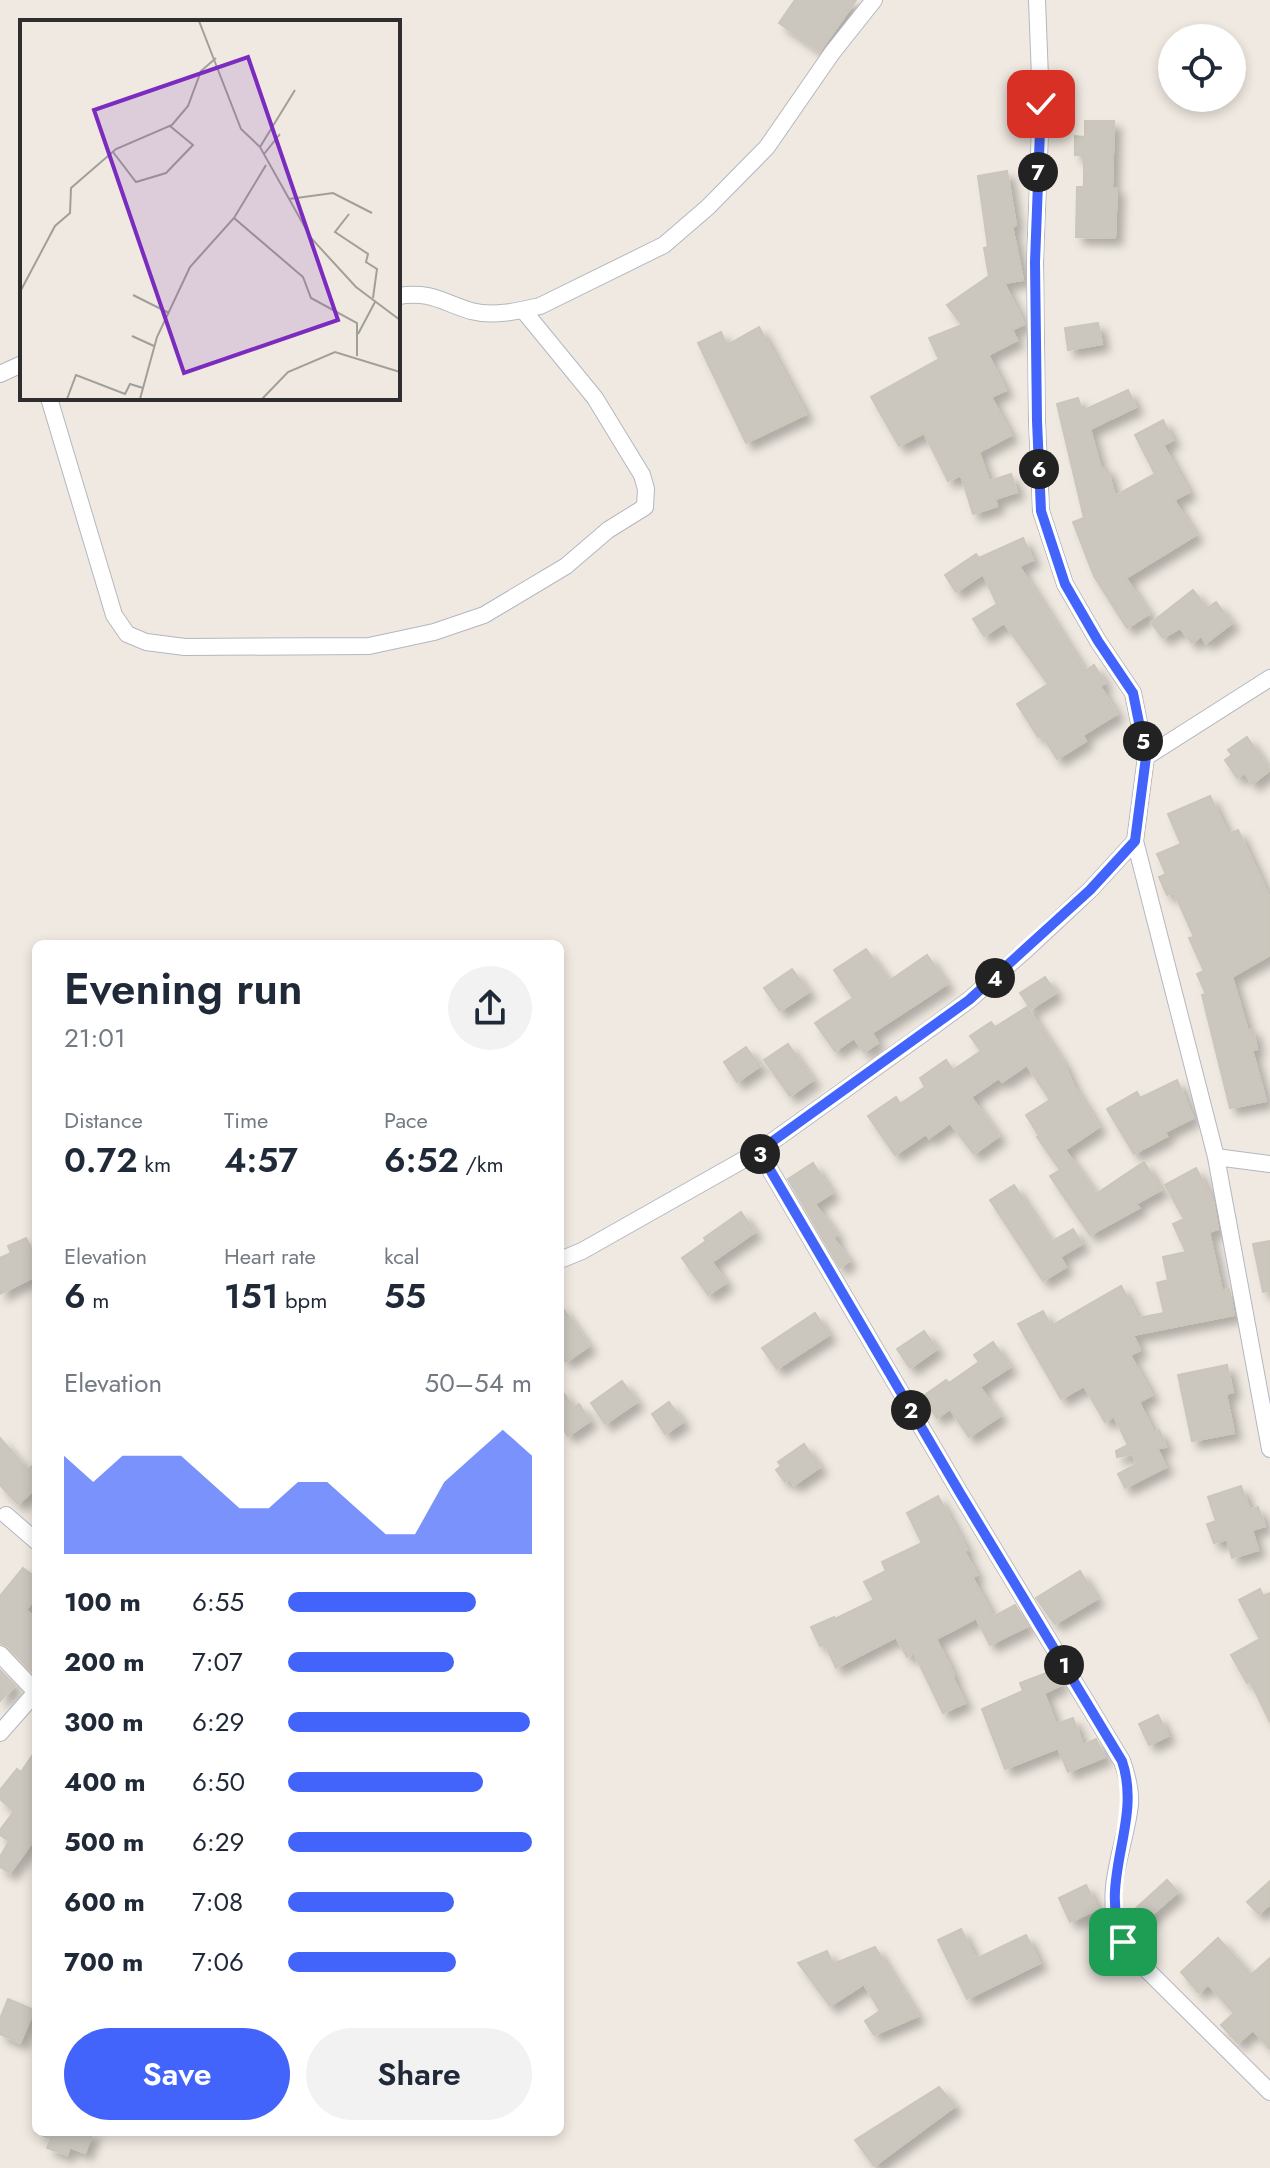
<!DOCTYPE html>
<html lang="en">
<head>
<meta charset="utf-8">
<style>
	body { margin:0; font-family:Jost,sans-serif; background:#f2f2f3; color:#1f2937; height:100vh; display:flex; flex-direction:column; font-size:30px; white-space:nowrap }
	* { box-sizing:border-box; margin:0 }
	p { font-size:26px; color:#747a83 }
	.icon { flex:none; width:44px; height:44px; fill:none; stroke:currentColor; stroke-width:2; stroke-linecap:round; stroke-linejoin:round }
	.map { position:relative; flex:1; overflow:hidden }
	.sheet { position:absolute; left:32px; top:940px; width:532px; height:1196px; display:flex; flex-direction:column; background:#fff; border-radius:12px; box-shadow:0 4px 12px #0003 }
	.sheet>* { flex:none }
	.fabs { position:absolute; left:1158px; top:24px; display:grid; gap:16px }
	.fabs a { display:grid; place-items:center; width:88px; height:88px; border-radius:50%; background:#fff; box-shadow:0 4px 12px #0003; font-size:40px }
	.pin { position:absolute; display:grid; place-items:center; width:68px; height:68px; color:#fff; margin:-34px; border-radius:16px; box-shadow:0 4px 12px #0006 }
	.km { position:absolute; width:40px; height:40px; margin:-20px; border-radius:50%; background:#222; color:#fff; font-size:22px; line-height:40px; text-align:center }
	.round { display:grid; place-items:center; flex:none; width:84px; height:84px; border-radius:42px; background:#f2f2f3 }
	.headline { display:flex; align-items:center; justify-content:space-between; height:136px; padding:0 32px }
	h1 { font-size:44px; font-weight:600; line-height:60px }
	.stats { display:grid; grid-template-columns:repeat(3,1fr); gap:12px; height:136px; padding:8px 32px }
	.stats div { display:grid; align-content:center }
	.stats b { font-size:34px; font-weight:600 }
	.stats small { font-size:22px; font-weight:400 }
	.stats p { font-size:22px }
	.chart { height:224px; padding:16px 32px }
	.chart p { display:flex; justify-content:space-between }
	.chart svg { width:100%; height:144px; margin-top:8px; fill:#4264fb; opacity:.7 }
	.action { display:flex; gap:16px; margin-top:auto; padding:16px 32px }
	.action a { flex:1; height:92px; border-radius:48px; background:#4264fb; color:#fff; font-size:32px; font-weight:600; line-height:92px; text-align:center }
	.action a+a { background:#f2f2f3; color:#1f2937 }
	ul { padding:0 32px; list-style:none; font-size:26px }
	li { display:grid; grid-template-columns:128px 96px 1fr; align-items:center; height:60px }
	li i { height:20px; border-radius:10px; background:#4264fb }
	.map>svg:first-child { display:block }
	.building { fill:#cbc7bf; stroke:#cbc5ba; stroke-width:2; filter:url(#shadow) }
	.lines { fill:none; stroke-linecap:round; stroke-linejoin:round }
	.minor-casing { stroke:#b4b7c1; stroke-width:18 }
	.minor { stroke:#fff; stroke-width:16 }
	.route-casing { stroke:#fff; stroke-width:16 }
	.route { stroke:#4264fb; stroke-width:10 }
	.inset-road { fill:none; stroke:#a29e99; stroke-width:2 }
	.view { fill:#7b2cbf; fill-opacity:0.15; stroke:#7b2cbf; stroke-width:4 }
	.inset-edge { fill:none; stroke:#2e2e2e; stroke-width:4 }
</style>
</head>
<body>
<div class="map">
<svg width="1270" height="2168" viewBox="0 0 1270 2168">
	<defs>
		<filter id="shadow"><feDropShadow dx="7" dy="7" stdDeviation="4" flood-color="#0004"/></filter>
	</defs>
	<rect width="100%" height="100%" fill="#efe9e1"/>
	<!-- building -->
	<path class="building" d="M795,0H856L820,51L779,23Z
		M1085,121H1114L1112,188H1117L1115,238L1076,237L1077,187H1084V155H1075V136L1085,137Z
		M1007,171L1016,225L1012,226L1023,280L1004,283L1024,324L1012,330L1017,340L988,355L1006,390L991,397L1011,435L979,452L989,481L1011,474L1017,492L995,499L997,506L973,514L961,475L948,481L924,433L899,446L871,397L939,359L929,338L962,325L947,305L989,276L984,248L988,247L978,176Z
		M1098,323L1102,344L1068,350L1065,328Z
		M759,327L806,414L746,443L698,343L721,332L727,345Z
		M1128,390L1136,407L1090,429L1101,469L1107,468L1115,496L1155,474L1135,435L1163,420L1173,440L1163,445L1189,492L1174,500L1196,535L1126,578L1149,614L1127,628L1094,576L1073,522L1084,518L1057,404L1078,398L1082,411Z
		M1023,538L1033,560L1019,566L1085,671L1094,665L1105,683L1100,686L1117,714L1083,735L1086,741L1057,759L1042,735L1038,737L1017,704L1048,684L1004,623L984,636L973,619L997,604L983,574L956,592L945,575L976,554L979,558Z
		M1193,590L1207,608L1216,602L1232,623L1206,643L1201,636L1192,643L1180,628L1163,638L1151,623Z
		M1247,737L1270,770L1252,784L1245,773L1237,778L1225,760L1232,755L1228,750Z
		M1210,796L1228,834L1238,830L1270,899V955L1232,977L1248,1031L1253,1029L1257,1049L1252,1050L1266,1101L1230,1108L1202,995L1206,994L1197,974L1204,971L1189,938L1194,937L1174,892L1167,895L1159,877L1166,874L1157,854L1181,844L1168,814Z
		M866,949L889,981L927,955L947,984L872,1033L878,1043L864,1052L854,1038L835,1051L815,1023L853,998L834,970Z
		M792,969L809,992L780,1011L764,988Z
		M1045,977L1056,993L1031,1009L1020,993Z
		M1027,1007L1064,1064L1073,1085L1099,1127L1065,1150L1096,1194L1144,1162L1161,1190L1136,1204L1139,1208L1090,1235L1050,1176L1060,1170L1037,1137L1039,1136L1026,1115L1050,1100L1027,1065L1002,1082L999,1078L971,1097L999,1136L974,1154L950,1123L929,1138L926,1134L895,1155L868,1116L896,1097L900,1104L925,1087L920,1078L946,1060L953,1070L981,1051L970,1036L991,1022L995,1027Z
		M788,1044L813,1080L790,1096L764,1060Z
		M746,1047L760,1066L737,1082L724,1062Z
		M1177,1080L1193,1118L1165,1132L1167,1136L1134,1154L1107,1109L1137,1092L1140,1098Z
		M813,1163L832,1193L815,1204L837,1235L833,1237L849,1261L840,1268L788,1179Z
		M1196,1168L1213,1201L1218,1229L1209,1232L1222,1291L1229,1289L1234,1315L1133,1335L1140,1350L1130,1355L1152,1395L1139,1402L1154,1433L1159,1430L1166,1447L1157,1448L1166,1467L1125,1488L1118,1474L1137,1464L1132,1454L1117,1457L1116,1451L1128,1445L1114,1416L1105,1422L1084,1386L1061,1399L1018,1324L1043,1311L1051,1326L1121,1286L1138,1318L1164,1313L1157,1283L1168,1280L1163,1257L1186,1252L1173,1224L1184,1219L1165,1185Z
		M1014,1185L1051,1242L1073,1229L1082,1244L1060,1257L1066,1267L1043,1281L990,1200Z
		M741,1212L755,1232L712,1262L726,1283L708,1295L682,1258L706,1241L704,1238Z
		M26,1238L36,1259V1276L0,1294V1258L11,1253L8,1246Z
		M1270,1241V1291L1263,1292L1253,1244Z
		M560,1304L589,1346L566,1362L560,1354Z
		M815,1313L829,1335L777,1369L762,1348Z
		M924,1331L937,1349L910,1368L897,1349Z
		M993,1342L1010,1367L980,1387L1000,1416L969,1437L950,1409L937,1418L922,1397L946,1380L949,1383L979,1362L974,1355Z
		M1227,1365L1233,1392L1226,1394L1234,1433L1192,1441L1178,1375Z
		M622,1381L637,1402L605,1424L591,1403Z
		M560,1388L574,1408L579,1404L590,1421L568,1436L560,1424Z
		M669,1402L683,1422L665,1434L652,1414Z
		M0,1438L28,1470L36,1462V1488L18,1504L0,1485Z
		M804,1444L820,1467L794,1485L790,1479L785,1482L776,1470L781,1466L778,1462Z
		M1241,1486L1250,1510L1258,1507L1265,1526L1252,1530L1258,1550L1232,1558L1227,1539L1214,1543L1207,1524L1216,1521L1208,1497Z
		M938,1496L967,1550L964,1551L977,1575L972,1577L993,1617L1015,1605L1028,1626L990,1645L976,1618L936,1639L954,1675L952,1676L965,1703L943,1713L914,1653L907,1657L896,1637L836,1668L825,1644L820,1646L811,1627L834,1617L835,1619L874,1600L864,1582L886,1571L882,1562L922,1543L907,1513Z
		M23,1568L36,1578V1597L26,1610L36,1619V1666L31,1671L8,1646L0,1643V1596Z
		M1080,1571L1097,1599L1055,1624L1036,1598Z
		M1260,1589L1263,1596L1270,1593V1722L1250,1681L1247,1683L1231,1655L1260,1639L1239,1600Z
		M0,1670L15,1686L0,1701Z
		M1054,1670L1061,1685L1044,1693L1056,1724L1073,1718L1083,1745L1096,1739L1105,1757L1068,1772L1058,1748L1005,1769L982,1709L1023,1691L1020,1683Z
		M1158,1715L1168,1736L1149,1745L1139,1724Z
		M36,1750V1837L10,1873L0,1867V1857L9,1841L0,1835V1830L14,1811L0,1799V1790L17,1769L21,1772Z
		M1167,1880L1178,1892L1146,1920L1135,1909Z
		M1270,1881V1904L1259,1914L1247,1902Z
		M1086,1885L1098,1909L1070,1922L1059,1898Z
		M961,1929L976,1959L1026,1935L1040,1963L967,1999L938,1940Z
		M1218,1938L1251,1975L1270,1958V2049L1253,2030L1238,2043L1221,2025L1234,2013L1208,1984L1199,1993L1181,1972Z
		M875,1947L918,2016L874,2035L865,2021L880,2011L864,1984L830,2006L798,1963L827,1951L833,1964Z
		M8,1999L34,2010L20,2043L0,2034V2019Z
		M939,2087L955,2106L874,2166L855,2140Z
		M35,2132H93L85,2153L70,2147L67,2155L47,2148L51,2139Z"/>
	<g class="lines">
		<!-- minor casing -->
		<g class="minor-casing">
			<path id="minor" d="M1037,0L1041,104L1035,262L1037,421L1041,511L1065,584L1098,641L1133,693L1146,757L1135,841L1216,1157L1270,1449
				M398,296C432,291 441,302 471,311C494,317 518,311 540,306L664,245L708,207L767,147L832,53L874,0
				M0,374L22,364
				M49,398L114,615L127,634L146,642L185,647L369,646L434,632L484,615L566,566L608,530L645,507L646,489L642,475L595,398L523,310
				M1146,757L1270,678
				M759,1151L960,1493L1122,1761C1127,1775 1131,1789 1130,1804C1126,1845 1104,1887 1118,1929C1122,1941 1130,1951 1138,1961L1270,2092
				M1216,1157L1270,1164
				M560,1260L582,1251L759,1151L931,1028L969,1000L1028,948L1090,890L1135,841
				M6,1515L36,1541
				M0,1654L36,1692L0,1733"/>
		</g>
		<!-- minor -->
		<use href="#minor" class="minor"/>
	</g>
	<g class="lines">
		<!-- route casing -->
		<g class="route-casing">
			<path id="route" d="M1041,104L1035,262L1037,421L1041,511L1065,584L1098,641L1133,693L1146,757L1135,841L1090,890L969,1000L759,1151L960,1493L1122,1761C1143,1823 1097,1878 1123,1942"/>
		</g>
		<!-- route -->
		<use href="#route" class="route"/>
	</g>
	<!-- overview -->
	<g transform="translate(20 20)">
		<rect width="380" height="380" fill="#efe9e1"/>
		<path class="inset-road" d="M179,1L221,109L240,127L291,218L336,267L380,300M240,127L275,70M93,132L116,162L146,153L173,125L150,106M244,134L260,114M269,179L313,173L352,193M329,194L315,212L348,234L346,242L357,249L353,278M214,198L283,257L291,278L337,303V336M0,272L35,206L50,193L51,168L96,129L152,105L168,86L181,51L196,38M113,275L149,293M338,314L355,282M112,316L134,326M47,379L56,355L105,374L110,364L123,368M120,379L137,317L170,247L214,198L246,145M242,379L268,352L315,332L380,352"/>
		<path class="view" d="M228,37L318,300L164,353L74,90Z"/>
		<rect width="380" height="380" class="inset-edge"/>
	</g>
</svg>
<div class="fabs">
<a><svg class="icon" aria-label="locate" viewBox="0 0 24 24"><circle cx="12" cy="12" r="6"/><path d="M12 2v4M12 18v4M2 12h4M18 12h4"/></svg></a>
</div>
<div class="pin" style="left:1123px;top:1942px;background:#1e9e55"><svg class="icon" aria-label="arrive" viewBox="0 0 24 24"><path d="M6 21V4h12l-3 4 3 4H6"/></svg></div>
<div class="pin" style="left:1041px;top:104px;background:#d93025"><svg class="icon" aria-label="check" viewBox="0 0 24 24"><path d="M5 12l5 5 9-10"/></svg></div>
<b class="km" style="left:1064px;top:1665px">1</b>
<b class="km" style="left:911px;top:1410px">2</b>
<b class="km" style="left:760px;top:1154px">3</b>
<b class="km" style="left:995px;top:978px">4</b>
<b class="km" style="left:1143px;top:741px">5</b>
<b class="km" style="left:1039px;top:469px">6</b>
<b class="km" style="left:1038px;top:172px">7</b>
<section class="sheet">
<div class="headline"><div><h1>Evening run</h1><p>21:01</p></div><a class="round"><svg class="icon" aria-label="share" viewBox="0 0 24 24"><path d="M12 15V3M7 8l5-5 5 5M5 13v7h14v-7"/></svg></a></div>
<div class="stats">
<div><p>Distance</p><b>0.72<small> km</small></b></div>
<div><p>Time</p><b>4:57</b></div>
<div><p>Pace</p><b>6:52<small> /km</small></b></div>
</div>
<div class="stats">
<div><p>Elevation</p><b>6<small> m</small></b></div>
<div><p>Heart rate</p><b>151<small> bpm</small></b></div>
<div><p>kcal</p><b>55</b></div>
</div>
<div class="chart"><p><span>Elevation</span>50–54 m</p>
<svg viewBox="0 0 160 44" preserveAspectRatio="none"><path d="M0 44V14L10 22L20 14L30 14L40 14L50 22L60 30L70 30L80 22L90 22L100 30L110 38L120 38L130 22L140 14L150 6L160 14V44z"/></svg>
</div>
<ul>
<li><b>100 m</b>6:55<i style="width:77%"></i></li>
<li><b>200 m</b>7:07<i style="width:68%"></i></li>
<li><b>300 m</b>6:29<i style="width:99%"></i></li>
<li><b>400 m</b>6:50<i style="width:80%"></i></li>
<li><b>500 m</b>6:29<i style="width:100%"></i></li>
<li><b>600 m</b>7:08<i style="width:68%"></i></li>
<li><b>700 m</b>7:06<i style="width:69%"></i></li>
</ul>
<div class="action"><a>Save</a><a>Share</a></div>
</section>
</div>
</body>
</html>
